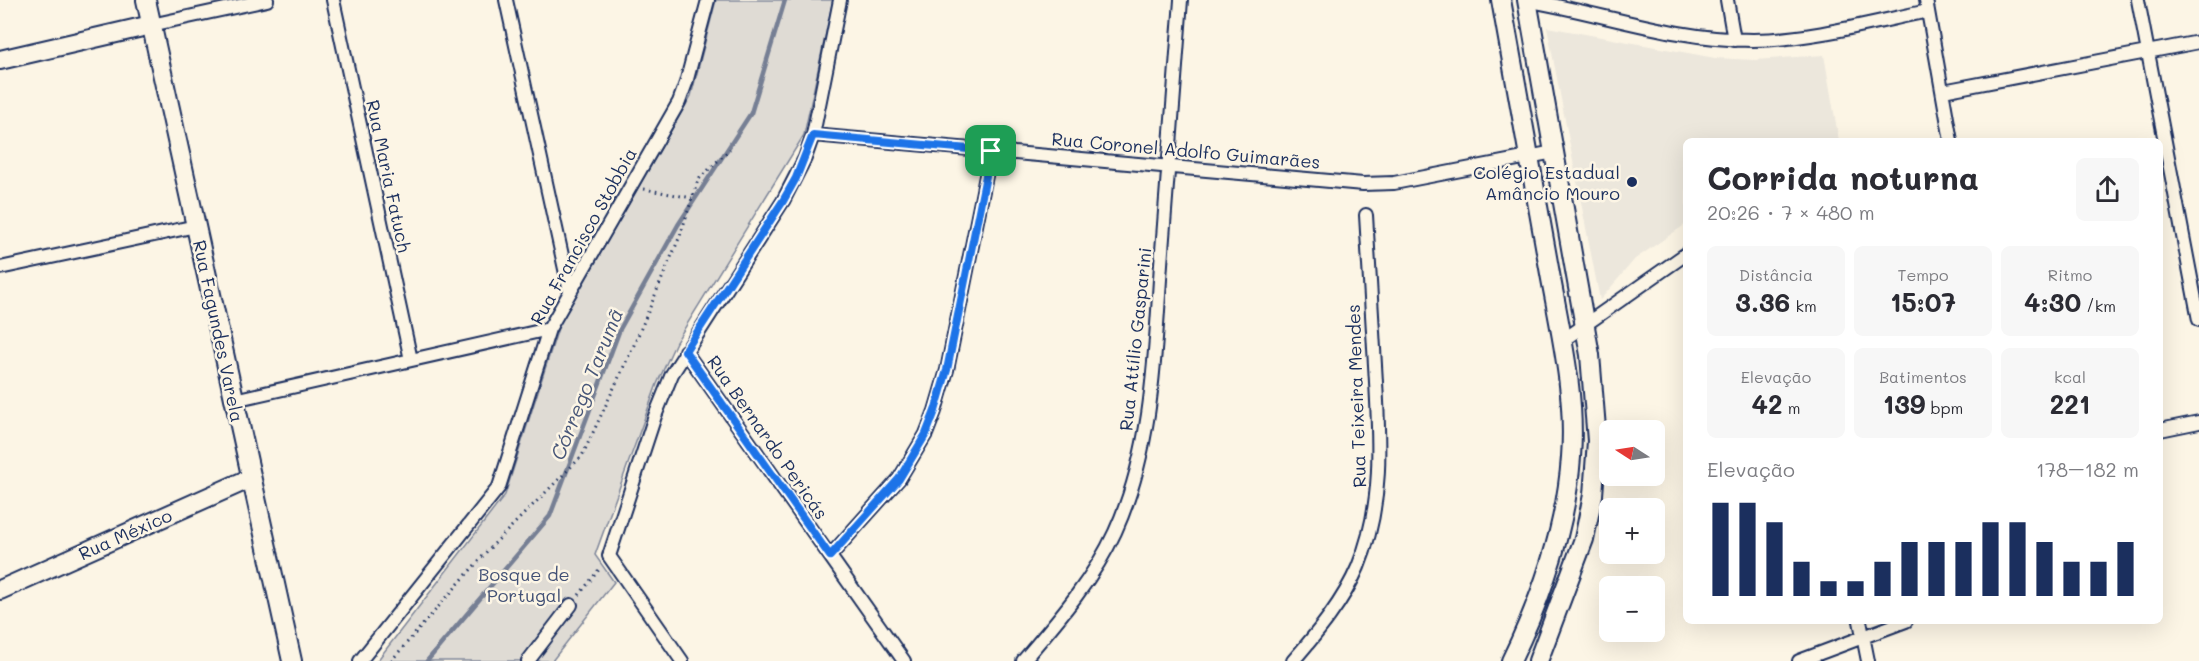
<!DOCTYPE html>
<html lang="pt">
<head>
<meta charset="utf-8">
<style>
	body { margin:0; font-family:Mali,sans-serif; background:#f7f7f7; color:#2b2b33; height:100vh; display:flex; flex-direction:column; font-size:22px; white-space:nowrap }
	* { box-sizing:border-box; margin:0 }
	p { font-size:20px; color:#7c7c81 }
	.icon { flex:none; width:33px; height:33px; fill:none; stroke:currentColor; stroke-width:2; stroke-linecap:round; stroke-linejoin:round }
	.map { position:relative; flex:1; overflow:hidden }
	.details { position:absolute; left:1683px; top:138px; width:480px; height:486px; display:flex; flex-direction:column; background:#fff; border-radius:9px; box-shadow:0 6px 24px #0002 }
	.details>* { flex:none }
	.needle { width:39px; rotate:282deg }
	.fabs { position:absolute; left:1599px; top:420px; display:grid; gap:12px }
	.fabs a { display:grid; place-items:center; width:66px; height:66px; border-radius:9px; background:#fff; box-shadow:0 6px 24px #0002; font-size:30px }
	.pin { position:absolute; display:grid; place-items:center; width:51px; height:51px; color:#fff; margin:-26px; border-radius:12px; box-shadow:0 3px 9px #0006 }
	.round { display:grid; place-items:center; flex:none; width:63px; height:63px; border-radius:9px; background:#f7f7f7 }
	.summary { display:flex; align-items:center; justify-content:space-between; height:102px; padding:0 24px }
	h1 { font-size:33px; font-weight:700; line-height:45px }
	.metrics { display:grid; grid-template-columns:repeat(3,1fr); gap:9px; height:102px; padding:6px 24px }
	.metrics div { display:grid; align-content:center; border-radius:9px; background:#f7f7f7; text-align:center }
	.metrics b { font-size:26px; font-weight:700 }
	.metrics small { font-size:16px; font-weight:400 }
	.metrics p { font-size:16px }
	.chart { height:168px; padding:12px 24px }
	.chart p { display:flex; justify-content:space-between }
	.chart svg { width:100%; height:108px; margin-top:6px; stroke:#1b2f5e; stroke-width:6 }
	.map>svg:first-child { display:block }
	.built { fill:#ece7dc }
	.green { fill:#dfdbd4; stroke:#7d8599; stroke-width:1.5 }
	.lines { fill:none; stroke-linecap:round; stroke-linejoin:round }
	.stream { stroke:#767f94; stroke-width:4.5 }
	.street-casing { stroke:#1b2f5e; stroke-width:16 }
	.secondary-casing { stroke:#1b2f5e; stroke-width:22 }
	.path { stroke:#1b2f5e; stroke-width:3; stroke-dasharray:1.5 4.5; stroke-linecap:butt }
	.street { stroke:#fcf5e5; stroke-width:12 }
	.secondary { stroke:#fcf5e5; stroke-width:18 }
	.route-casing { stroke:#fff; stroke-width:12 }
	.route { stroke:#1a73e8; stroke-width:8 }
	.poi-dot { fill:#1b2f5e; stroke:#fcf5e5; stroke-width:2 }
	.labels { text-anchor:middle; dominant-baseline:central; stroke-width:5; stroke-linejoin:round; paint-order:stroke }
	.street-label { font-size:18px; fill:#1b2f5e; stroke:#fcf5e5 }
	.poi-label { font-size:18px; fill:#1b2f5e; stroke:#fcf5e5; text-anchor:end }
	.park-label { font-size:18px; fill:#425176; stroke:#fcf5e5 }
	.water-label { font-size:20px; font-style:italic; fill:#485779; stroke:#fcf5e5 }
</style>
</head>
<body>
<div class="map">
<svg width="2199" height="661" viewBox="0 0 2199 661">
	<rect width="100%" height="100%" fill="#fcf5e5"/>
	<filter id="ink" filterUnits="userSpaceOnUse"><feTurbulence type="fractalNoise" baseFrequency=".0167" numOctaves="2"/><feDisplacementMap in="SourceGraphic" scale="12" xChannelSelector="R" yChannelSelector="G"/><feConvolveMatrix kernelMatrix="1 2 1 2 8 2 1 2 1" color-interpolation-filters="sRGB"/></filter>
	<g filter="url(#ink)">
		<!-- built -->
		<path class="built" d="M1547,27L1715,58L1755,60L1824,55L1839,141H1686V224L1635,259L1600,300Z"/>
		<!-- green -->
		<path class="green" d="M716,0H833L804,135L676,342L657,384L595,555L614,582L552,661H377L505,495L559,325L691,96Z"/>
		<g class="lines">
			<!-- stream -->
			<path class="stream" d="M427,661L550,516L620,329L678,225L751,113L785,0"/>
			<!-- street casing -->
			<g class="street-casing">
				<path id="street" d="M333,0L411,360
					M506,0L570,292
					M1525,0C1603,13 1674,40 1753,40C1809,40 1874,22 1928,11
					M1727,0L1734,40
					M1926,0L1951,141
					M2138,0L2199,320
					M151,25L267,0
					M1943,91L2199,42
					M813,135L1363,184L1394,183L1554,152
					M0,268L196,226
					M1562,341L1686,254
					M685,351L904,661
					M234,400L549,329
					M2160,430L2199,422
					M830,556L899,479L926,434L935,411L947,370L991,151
					M1860,621L1868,661
					M360,661L499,487L549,329L679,102L686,83L708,0
					M528,661L571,605
					M682,661L609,556L655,416L672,374L783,201L805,158L813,135L840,0
					M1023,661C1057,621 1093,580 1115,532C1153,449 1155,353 1161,264C1168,176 1174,88 1181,0
					M1293,661C1318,632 1343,602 1358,567C1385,502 1379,435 1375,365C1372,315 1369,265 1366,215
					M1799,661L1906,621"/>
			</g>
			<!-- secondary casing -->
			<g class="secondary-casing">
				<path id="secondary" d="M146,0L292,661
					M1501,0C1517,89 1533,179 1549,268C1560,330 1576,394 1571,457C1566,529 1542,597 1511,661
					M1527,0L1590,355L1597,441L1593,495L1584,539L1538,661
					M0,60L151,25
					M0,590L251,478"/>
			</g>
			<!-- path -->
			<path class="path" d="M644,189L692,198
				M579,595L601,567
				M391,661L489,549L582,456L634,345L680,236L698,180L730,149"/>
			<!-- street -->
			<use href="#street" class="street"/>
			<!-- secondary -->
			<use href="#secondary" class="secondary"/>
		</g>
	</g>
	<g class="lines" filter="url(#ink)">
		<!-- route casing -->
		<g class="route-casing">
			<path id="route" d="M813,135L991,151L947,370L935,411L926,434L899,479L830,556L685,351L783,201L796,178Z"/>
		</g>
		<!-- route -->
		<use href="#route" class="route"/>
	</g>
	<!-- markers -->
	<circle class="poi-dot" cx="1632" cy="182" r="6"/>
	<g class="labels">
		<!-- street labels -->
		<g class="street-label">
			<text transform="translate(1186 150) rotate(5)">Rua Coronel Adolfo Guimarães</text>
			<text transform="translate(389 176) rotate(78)">Rua Maria Fatuch</text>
			<text transform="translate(583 236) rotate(-61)">Rua Francisco Stobbia</text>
			<text transform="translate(219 331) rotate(78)">Rua Fagundes Varela</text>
			<text transform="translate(1135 339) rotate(-84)">Rua Attílio Gasparini</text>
			<text transform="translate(1356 396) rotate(-92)">Rua Teixeira Mendes</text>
			<text transform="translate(768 437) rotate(55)">Rua Bernardo Pericás</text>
			<text transform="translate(125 534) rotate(-24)">Rua México</text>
		</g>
		<!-- poi labels -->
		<g class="poi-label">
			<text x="1620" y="172">Colégio Estadual<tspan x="1620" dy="21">Amâncio Mouro</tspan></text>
		</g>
		<!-- park labels -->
		<g class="park-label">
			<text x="524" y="574">Bosque de<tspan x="524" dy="21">Portugal</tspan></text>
		</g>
		<!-- water labels -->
		<g class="water-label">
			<text transform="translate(586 384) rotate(-68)">Córrego Tarumã</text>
		</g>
	</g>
</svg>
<div class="fabs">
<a><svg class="needle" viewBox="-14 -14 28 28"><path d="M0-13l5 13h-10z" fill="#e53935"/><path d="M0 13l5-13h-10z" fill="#7c7c81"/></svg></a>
<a>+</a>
<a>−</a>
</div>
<div class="pin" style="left:991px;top:151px;background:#1e9e55"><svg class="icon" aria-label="arrive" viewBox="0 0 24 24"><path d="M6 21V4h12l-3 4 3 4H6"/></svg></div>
<section class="details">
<div class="summary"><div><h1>Corrida noturna</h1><p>20:26 · 7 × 480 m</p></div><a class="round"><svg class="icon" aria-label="share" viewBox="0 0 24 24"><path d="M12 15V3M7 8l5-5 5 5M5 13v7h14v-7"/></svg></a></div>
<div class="metrics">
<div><p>Distância</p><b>3.36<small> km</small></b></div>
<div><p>Tempo</p><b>15:07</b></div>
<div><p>Ritmo</p><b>4:30<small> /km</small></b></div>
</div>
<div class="metrics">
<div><p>Elevação</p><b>42<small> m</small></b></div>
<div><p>Batimentos</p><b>139<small> bpm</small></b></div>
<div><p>kcal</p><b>221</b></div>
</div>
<div class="chart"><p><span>Elevação</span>178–182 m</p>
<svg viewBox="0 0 160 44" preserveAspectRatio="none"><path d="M5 44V6M15 44V6M25 44V14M35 44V30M45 44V38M55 44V38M65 44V30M75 44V22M85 44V22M95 44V22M105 44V14M115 44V14M125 44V22M135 44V30M145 44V30M155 44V22"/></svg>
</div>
</section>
</div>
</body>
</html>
